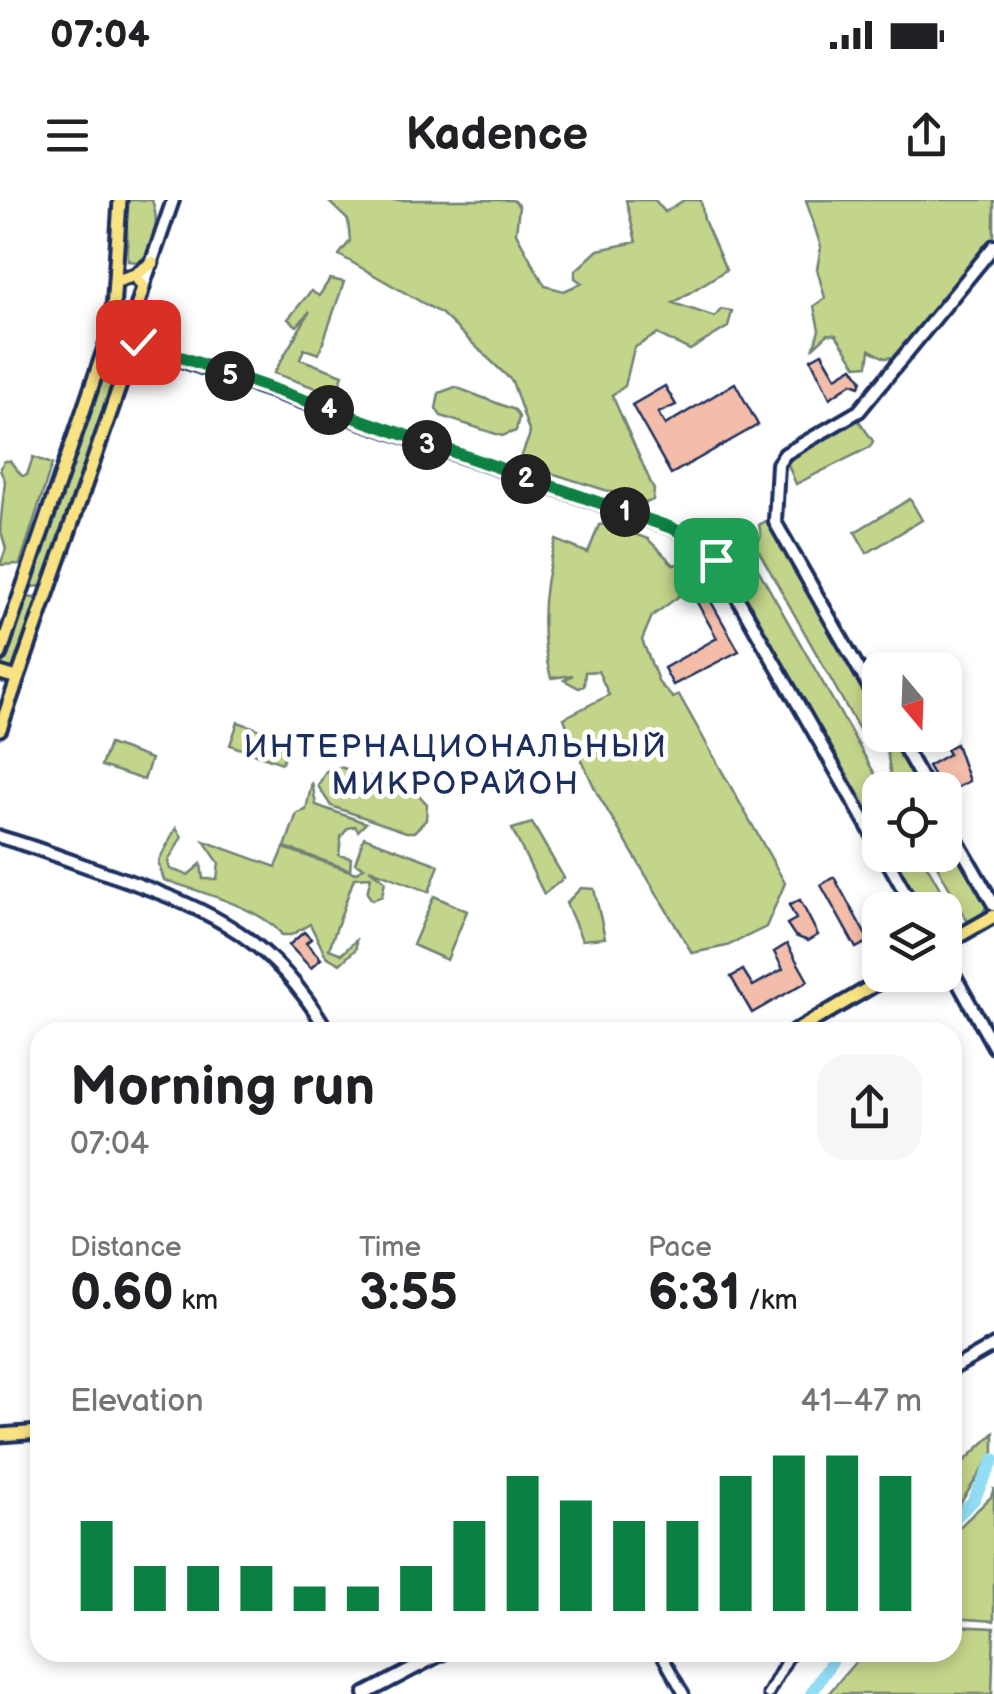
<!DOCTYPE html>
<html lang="en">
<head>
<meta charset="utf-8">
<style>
	body { margin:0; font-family:"Balsamiq Sans",sans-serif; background:#f6f6f6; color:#202124; height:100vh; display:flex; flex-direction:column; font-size:38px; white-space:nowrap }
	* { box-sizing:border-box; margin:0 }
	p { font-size:32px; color:#757577 }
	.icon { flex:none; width:55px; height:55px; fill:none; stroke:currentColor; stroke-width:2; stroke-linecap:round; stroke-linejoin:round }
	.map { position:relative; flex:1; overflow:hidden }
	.sheet { position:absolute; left:30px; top:822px; width:932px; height:640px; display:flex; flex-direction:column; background:#fff; border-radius:30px; box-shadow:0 5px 15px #0003 }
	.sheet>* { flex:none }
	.needle { width:65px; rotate:161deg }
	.controls { position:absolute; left:862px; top:452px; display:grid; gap:20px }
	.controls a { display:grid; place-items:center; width:100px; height:100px; border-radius:20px; background:#fff; box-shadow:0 5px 15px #0003; font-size:50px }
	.pin { position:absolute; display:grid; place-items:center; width:85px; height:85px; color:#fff; margin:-42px; border-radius:20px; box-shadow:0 5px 15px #0006 }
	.km { position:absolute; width:50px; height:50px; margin:-25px; border-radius:50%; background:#222; color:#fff; font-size:28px; line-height:50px; text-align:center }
	.round { display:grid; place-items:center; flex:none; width:105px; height:105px; border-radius:30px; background:#f6f6f6 }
	.summary { display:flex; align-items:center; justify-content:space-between; height:170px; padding:0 40px }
	h1 { font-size:55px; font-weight:700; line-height:75px }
	.figures { display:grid; grid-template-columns:repeat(3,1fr); gap:15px; height:170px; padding:10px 40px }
	.figures div { display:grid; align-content:center }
	.figures b { font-size:50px; font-weight:700 }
	.figures small { font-size:28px; font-weight:400 }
	.figures p { font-size:28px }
	.chart { height:280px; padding:20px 40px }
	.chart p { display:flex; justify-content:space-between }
	.chart svg { width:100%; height:180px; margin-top:10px; stroke:#0b8043; stroke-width:6 }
	.status { display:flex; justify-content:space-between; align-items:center; height:70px; padding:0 50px; background:#fff; direction:ltr }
	.status svg { height:28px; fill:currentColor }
	header { display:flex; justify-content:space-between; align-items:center; height:130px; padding:0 40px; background:#fff; font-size:45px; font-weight:700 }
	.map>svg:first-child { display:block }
	.green { fill:#c3d58a; stroke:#6f8274; stroke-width:2.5 }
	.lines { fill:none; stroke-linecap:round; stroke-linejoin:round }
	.river { stroke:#92ddf4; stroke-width:12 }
	.building { fill:#f4bda9; stroke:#1b2f5e; stroke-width:2.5 }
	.street-casing { stroke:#1b2f5e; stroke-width:15 }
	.secondary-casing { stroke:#1b2f5e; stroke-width:18 }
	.primary-casing { stroke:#1b2f5e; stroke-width:19 }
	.street { stroke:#fff; stroke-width:8 }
	.secondary { stroke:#fff; stroke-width:10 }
	.primary { stroke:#f8e281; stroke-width:11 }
	.route-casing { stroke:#fff; stroke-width:20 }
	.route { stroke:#0b8043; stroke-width:12 }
	.labels { text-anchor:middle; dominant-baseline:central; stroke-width:10; stroke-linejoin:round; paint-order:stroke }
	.neighbourhood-label { font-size:32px; letter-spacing:2.5px; fill:#1b2f5e; stroke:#fff }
</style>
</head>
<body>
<div class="status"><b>07:04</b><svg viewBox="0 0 49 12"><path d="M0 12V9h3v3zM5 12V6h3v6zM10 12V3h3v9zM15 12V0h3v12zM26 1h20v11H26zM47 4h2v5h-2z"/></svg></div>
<header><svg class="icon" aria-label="menu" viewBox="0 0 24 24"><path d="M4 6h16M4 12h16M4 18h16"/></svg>Kadence<svg class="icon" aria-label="share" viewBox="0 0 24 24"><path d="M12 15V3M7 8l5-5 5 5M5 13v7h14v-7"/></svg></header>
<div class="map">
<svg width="994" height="1494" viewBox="0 0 994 1494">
	<rect width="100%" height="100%" fill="#fff"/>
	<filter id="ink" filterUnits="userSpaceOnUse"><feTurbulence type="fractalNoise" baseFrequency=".01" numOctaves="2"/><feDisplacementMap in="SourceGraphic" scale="20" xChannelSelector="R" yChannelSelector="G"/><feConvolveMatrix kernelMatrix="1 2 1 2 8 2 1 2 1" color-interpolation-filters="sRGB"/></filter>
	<g filter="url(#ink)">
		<!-- green -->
		<path class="green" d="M126,0H152C159,20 157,50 138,62L128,61Z
			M327,0H513L519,6L516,33L545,86L564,91L582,83L575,78V71L598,50L636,42L626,0H655L665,12L684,0H701L704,20L726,70L673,103L715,117L721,109L732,111L728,127L690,150L657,134L634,148L625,186L612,195L654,290L653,300L646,303L519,263L530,234L512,181L442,114L339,55L350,41L348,20Z
			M806,0H994V44L984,50L983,58L922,130L910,137L904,156L885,158L870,150L868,165L857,166L836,135L828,134L814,147L819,130L814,106L825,98L817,69L821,47Z
			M330,79L344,82L319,154L304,149L300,159L343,175L335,195L274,173L310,111L297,126L288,119L311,91L319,96Z
			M115,139L122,147L123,164L45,386L29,387Z
			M455,187L515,210L519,217L516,231L502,236L441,216L436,209L439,193Z
			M857,218L873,241L870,247L796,284L786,260Z
			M33,257L52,264L20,364L0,365L6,349L0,328L5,281L0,270L4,261H10L22,276L27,275Z
			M910,299L922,320L867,353L855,332Z
			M769,319L880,513V535H892L924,590H895C886,571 893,549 877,538L865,540L756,346L761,336L759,325Z
			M607,324L648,339L674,365L692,360L702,379L652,416L642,440L659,483L673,498L679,495L785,683L766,727L727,746L692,753L597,593L577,550L571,549L574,545L564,518L609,495L598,471L585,472L584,486L579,488L564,480L573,475L551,478C538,431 542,386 556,340L588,353L599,325Z
			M729,342L747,350L884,590H880V637L716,350Z
			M25,397L36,398L39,403L12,474L1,466Z
			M238,522L290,540L282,563L230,545Z
			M109,544L151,559L144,580L101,566Z
			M340,567L416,592L427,604L426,620L414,632H406L331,606L318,586L326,571Z
			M312,582L316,605L366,623L358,631L355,626L348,628L341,637L339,655L351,658L350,670L285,647L297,613L306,610Z
			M532,623L564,678L544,694L512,629Z
			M945,627L987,705L982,714L968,722L931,655H945Z
			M176,628L182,637L168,661L170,669L188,675L201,664L203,679H217L219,663L204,641L276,667L284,648L356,673L364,667L355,663L364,637L439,665L429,692L369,669L385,681L382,696L372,700L367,693L371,677L354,678L329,749L342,754L356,740V749L340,764L326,756L310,724L291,735H282C264,709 195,690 164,680L158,662Z
			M891,655H921L961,726L945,734V710H922Z
			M581,688L594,689L605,738L582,740L566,703Z
			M434,696L467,711L447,760L413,745Z
			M994,1233V1252L953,1314V1272Z
			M994,1288V1421L953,1418V1333L991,1297Z
			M953,1426L994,1428L992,1494H828L863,1453L952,1452Z"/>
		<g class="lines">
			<!-- river -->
			<path class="river" d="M952,1321L973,1301L994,1259
				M811,1494L838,1452"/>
		</g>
		<!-- building -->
		<path class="building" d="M822,153L836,177L853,167L862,180L860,186L852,183L830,198L811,159Z
			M735,183L758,225L671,274L632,205L665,186L676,205L658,213L665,225Z
			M705,391L739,451L673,485L664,468L717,438L694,397Z
			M956,544L969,581L945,594L928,566L949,554L946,549Z
			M834,677L869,741L856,748L821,685Z
			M800,700L818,735L808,741L795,736L787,724L796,719L789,705Z
			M304,732L311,739L306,743L321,759L311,768L289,745Z
			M787,744L808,781L752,813L731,777L743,770L753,786L783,769L774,752Z"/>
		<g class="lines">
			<!-- street casing -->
			<g class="street-casing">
				<path id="street" d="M660,1452L684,1494
					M768,1494L791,1452"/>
			</g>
			<!-- secondary casing -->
			<g class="secondary-casing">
				<path id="secondary" d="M143,87L173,0
					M130,131L143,147L671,328L697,341L716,360L880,648
					M880,506L775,322L778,264L785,254L859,211L994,46
					M897,535L928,590
					M945,620L994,705
					M0,637C39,648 78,664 117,677C216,712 273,739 328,832
					M884,655L915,710
					M945,759L994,847
					M952,1169L994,1145
					M365,1494L445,1452"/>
			</g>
			<!-- primary casing -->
			<g class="primary-casing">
				<path id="primary" d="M135,75L152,63
					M0,454L112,127L120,0
					M0,473L17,478
					M0,529L129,159L130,131L143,87L135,75L117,81
					M945,744L994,716
					M794,832L891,775
					M0,1235L40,1232"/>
			</g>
			<!-- street -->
			<use href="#street" class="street"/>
			<!-- secondary -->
			<use href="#secondary" class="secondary"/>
			<!-- primary -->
			<use href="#primary" class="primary"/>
		</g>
	</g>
	<g class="lines" filter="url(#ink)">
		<!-- route casing -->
		<g class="route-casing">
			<path id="route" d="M138,142L672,328L697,341L716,360"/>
		</g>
		<!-- route -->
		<use href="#route" class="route"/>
	</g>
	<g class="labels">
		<!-- neighbourhood labels -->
		<g class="neighbourhood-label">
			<text x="456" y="547">ИНТЕРНАЦИОНАЛЬНЫЙ<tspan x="456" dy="37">МИКРОРАЙОН</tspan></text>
		</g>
	</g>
</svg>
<div class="controls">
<a><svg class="needle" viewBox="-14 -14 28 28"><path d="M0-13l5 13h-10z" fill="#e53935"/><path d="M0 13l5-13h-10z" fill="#757577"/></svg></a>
<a><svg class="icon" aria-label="locate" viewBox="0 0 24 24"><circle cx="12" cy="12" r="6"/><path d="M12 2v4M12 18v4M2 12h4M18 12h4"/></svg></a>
<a><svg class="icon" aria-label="layers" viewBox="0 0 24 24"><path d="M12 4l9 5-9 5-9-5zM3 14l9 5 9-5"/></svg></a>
</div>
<div class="pin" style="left:716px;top:360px;background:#1e9e55"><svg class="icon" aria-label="arrive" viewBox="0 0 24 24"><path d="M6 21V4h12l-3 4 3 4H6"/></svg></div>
<div class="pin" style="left:138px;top:142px;background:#d93025"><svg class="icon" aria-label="check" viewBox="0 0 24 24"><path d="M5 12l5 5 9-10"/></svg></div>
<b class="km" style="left:625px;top:312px">1</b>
<b class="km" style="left:526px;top:279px">2</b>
<b class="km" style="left:427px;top:245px">3</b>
<b class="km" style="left:329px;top:210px">4</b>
<b class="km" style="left:230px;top:176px">5</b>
<section class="sheet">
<div class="summary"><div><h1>Morning run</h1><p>07:04</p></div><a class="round"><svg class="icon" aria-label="share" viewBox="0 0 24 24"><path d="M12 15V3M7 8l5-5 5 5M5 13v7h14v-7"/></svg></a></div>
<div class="figures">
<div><p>Distance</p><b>0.60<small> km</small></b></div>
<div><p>Time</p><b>3:55</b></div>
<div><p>Pace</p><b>6:31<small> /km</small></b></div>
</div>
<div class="chart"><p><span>Elevation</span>41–47 m</p>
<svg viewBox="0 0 160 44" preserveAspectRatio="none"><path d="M5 44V22M15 44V33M25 44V33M35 44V33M45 44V38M55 44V38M65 44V33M75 44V22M85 44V11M95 44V17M105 44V22M115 44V22M125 44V11M135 44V6M145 44V6M155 44V11"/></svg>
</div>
</section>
</div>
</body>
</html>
